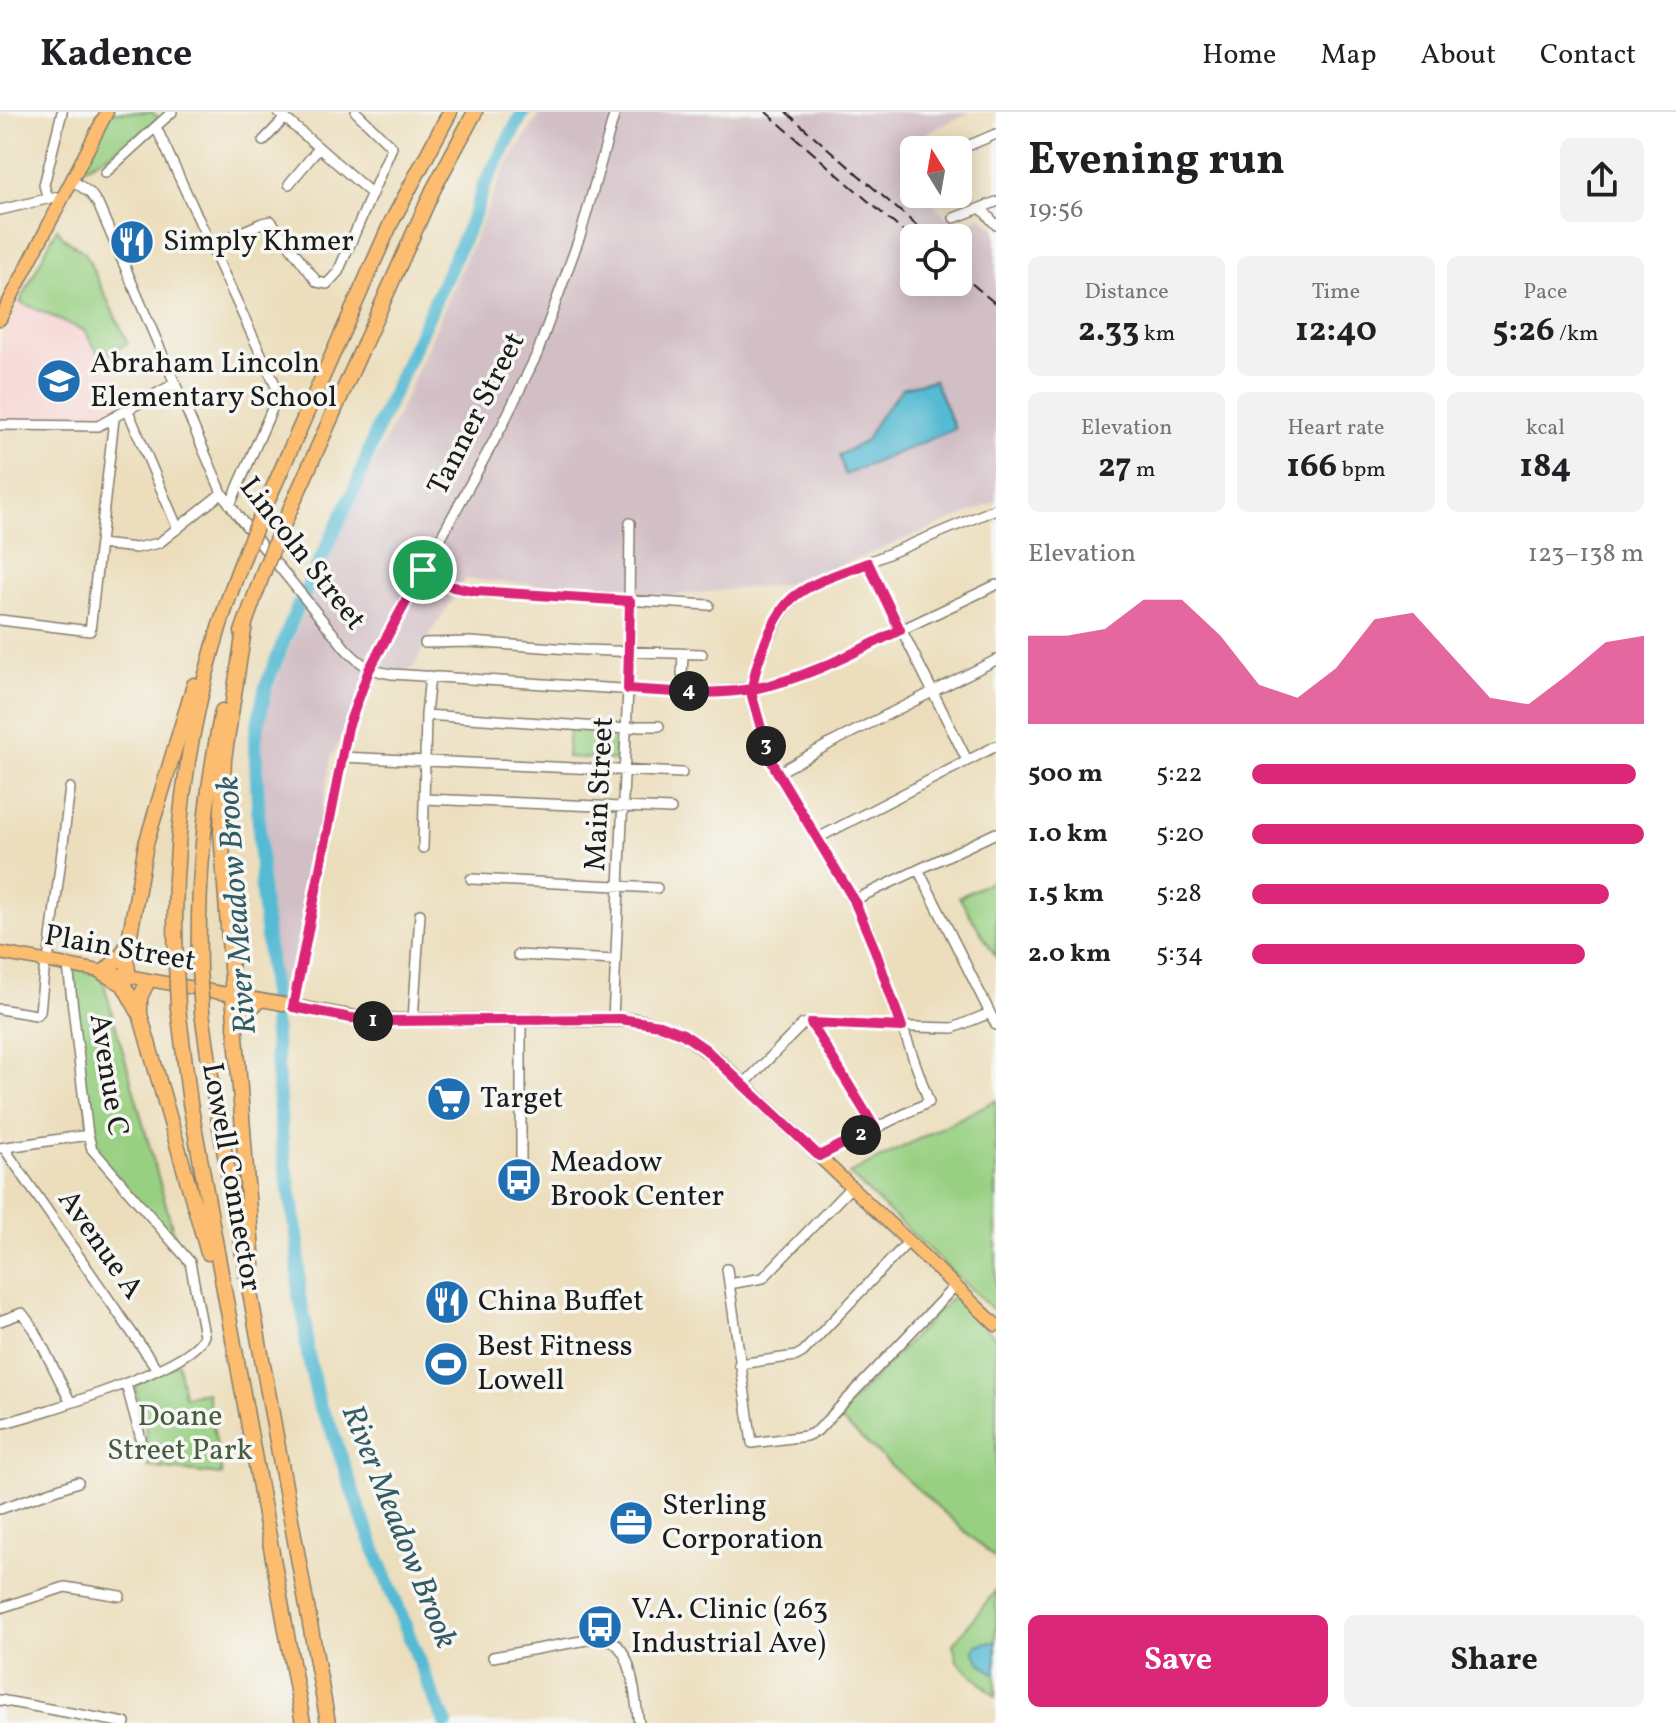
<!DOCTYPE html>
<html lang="en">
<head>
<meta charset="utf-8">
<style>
	body { margin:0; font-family:Vollkorn,serif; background:#f2f2f2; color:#202124; height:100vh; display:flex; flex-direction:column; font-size:30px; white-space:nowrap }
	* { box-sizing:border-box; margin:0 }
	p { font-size:26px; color:#757577 }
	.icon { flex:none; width:44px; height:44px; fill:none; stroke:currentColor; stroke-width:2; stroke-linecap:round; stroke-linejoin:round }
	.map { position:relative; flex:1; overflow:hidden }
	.side { display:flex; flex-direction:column; background:#fff; width:680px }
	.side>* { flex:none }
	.needle { width:52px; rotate:349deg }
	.controls { position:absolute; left:900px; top:24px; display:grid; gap:16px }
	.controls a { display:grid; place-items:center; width:72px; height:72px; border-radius:12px; background:#fff; box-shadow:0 4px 20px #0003; font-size:40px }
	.pin { position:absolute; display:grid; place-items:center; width:68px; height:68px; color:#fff; margin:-34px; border:4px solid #fff; border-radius:50%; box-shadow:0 2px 8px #0007 }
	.km { position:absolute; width:40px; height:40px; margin:-20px; border-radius:50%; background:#222; color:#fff; font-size:22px; line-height:40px; text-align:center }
	.round { display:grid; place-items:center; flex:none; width:84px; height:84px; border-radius:12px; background:#f2f2f2 }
	.summary { display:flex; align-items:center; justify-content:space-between; height:136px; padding:0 32px }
	h1 { font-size:44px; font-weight:700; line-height:60px }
	.metrics { display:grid; grid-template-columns:repeat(3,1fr); gap:12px; height:136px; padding:8px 32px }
	.metrics div { display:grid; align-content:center; border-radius:12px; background:#f2f2f2; text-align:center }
	.metrics b { font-size:34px; font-weight:700 }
	.metrics small { font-size:22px; font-weight:400 }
	.metrics p { font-size:22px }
	.chart { height:224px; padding:16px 32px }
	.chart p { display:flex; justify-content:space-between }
	.chart svg { width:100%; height:144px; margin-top:8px; fill:#db2777; opacity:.7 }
	.button { display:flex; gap:16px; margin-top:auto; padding:16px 32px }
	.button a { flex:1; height:92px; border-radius:12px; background:#db2777; color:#fff; font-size:32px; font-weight:700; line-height:92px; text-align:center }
	.button a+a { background:#f2f2f2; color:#202124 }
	ul { padding:0 32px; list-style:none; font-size:26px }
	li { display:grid; grid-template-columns:128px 96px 1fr; align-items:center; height:60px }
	li i { height:20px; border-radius:10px; background:#db2777 }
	header { display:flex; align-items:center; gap:48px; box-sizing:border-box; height:112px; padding:0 40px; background:#fff; border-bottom:2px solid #e0e0e0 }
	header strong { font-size:38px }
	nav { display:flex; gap:44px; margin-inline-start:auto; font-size:28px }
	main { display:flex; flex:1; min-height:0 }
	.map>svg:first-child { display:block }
	.built { fill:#f7d0cf }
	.industrial { fill:#d2bec5; fill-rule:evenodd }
	.green { fill:#98d082; stroke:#5a764f; stroke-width:2 }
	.water { fill:#54bad3; stroke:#386b78; stroke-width:2 }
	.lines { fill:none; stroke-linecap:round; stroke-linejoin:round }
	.river { stroke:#54bad3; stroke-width:14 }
	.minor-casing { stroke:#847d6c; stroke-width:12 }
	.major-casing { stroke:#847d6c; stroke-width:15 }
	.highway-casing { stroke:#847d6c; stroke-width:17 }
	.minor { stroke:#fff; stroke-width:9 }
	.major { stroke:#fcbd6f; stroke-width:12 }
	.highway { stroke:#fcbd6f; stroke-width:14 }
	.rail { stroke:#1c1c1c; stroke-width:2; stroke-dasharray:12 6; stroke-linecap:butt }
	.minor-bridge-casing { stroke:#847d6c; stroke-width:12; stroke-linecap:butt }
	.highway-bridge-casing { stroke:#847d6c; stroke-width:17; stroke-linecap:butt }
	.minor-bridge { stroke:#fff; stroke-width:9 }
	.highway-bridge { stroke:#fcbd6f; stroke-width:14 }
	.route-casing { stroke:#fff; stroke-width:16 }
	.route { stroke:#db2777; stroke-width:10 }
	.labels { text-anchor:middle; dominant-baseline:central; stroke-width:7; stroke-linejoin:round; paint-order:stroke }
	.poi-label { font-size:30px; fill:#1c1c1c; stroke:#f6f6f2; text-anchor:start }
	.street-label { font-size:30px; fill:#1c1c1c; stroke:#f6f6f2 }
	.park-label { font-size:30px; fill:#475b40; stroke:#f6f6f2 }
	.water-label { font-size:32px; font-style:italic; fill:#325b65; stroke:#f6f6f2 }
</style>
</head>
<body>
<header>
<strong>Kadence</strong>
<nav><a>Home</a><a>Map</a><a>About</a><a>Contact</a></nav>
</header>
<main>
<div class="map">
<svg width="996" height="1611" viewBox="0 0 996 1611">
	<rect width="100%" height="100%" fill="#f6f6f2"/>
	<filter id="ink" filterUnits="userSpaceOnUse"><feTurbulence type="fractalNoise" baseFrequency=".0125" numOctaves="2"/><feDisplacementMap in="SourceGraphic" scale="16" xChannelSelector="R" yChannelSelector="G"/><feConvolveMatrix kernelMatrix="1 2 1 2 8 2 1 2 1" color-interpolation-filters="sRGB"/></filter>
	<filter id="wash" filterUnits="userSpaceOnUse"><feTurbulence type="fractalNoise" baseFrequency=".006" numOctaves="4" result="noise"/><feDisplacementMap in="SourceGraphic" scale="32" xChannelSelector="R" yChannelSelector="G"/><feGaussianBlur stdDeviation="1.8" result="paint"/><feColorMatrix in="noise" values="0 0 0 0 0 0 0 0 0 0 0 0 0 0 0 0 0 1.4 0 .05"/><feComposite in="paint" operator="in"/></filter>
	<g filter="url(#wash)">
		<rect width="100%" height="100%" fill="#ecdebc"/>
		<!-- built -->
		<path class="built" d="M20,190L85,219L101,246L106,243L127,292L98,310L0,307V233Z"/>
		<!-- industrial -->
		<path class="industrial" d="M541,0H971L910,29L914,39V82H931L936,95L961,118L980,104L996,117V390L797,471L667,484L466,467L434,516L413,556L375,566L331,645L291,884L277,880L260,653L263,603L301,507L407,282L507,52ZM914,126H958V170H914Z"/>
		<!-- green -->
		<path class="green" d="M105,0H152L159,6L129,31L75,61Z
			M57,116L63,125L85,141L128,231L101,246L85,219L20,190Z
			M569,615L617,618L615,648L567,645Z
			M996,767V845L959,785Z
			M68,854L102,865L178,1136L92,1037Z
			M996,988V1201L849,1062Z
			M952,1185L996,1226V1447L837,1305Z
			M178,1251L184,1284L207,1280L222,1363L148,1355L145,1310L134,1273Z
			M996,1478V1585L957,1549L953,1532Z"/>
		<!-- water -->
		<path class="water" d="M934,268L955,317L845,363L839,343L866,329C874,308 889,295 902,276Z
			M987,1530H996V1563L980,1550L973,1539L977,1533Z"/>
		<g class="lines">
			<!-- river -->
			<path class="river" d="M446,1611L435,1589L360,1400L330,1313L319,1293L307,1238L305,1209L299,1183L298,1130L282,1031L271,864L262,780L255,628L266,574L295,501L358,370L377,317L475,101L484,74L523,0"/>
		</g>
	</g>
	<g filter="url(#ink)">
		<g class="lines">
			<!-- minor casing -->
			<g class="minor-casing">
				<path id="minor" d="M278,0L372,82
					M156,15L279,281L230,393
					M263,29L285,6
					M958,38L996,22
					M105,61L172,0
					M72,68L90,81L98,92L222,381L238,404L345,536C360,552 370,559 392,562L651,579L711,580
					M289,72L319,36
					M48,87L44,73L62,0
					M981,96L996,113
					M0,98L55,85L64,86
					M954,106L996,90
					M212,133L262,111L271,109L317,170L327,172L338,160L392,35L356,0
					M128,299L178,417
					M0,313L98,314L174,272
					M100,432L136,436L159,431L222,381
					M868,451L967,648
					M423,458L453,475L475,479L709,493
					M0,508L90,519L114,307
					M425,531L470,530L584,538L702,542
					M682,562L683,543
					M764,574L790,567L842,546L996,473
					M426,603L627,617L637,614H659
					M341,645L682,661
					M778,661L831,631L996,548
					M424,687L671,697
					M816,727L996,634
					M423,736L426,603L430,564
					M919,759L996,913
					M471,767L657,776
					M854,788L996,721
					M518,843L615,848
					M48,850L70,676
					M293,895L339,654L352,600L383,531L502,314L537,242L581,121L615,0
					M0,897L36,903L40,900L45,850
					M521,907V1073
					M613,907L628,577L630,411
					M413,908L420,802
					M811,911L875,1016
					M744,972L803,912L953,916L990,901
					M0,1036L88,1023
					M4,1036L157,1257
					M819,1044L929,990L865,810C833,743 782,687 760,615C756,604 752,592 752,580C752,558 760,540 771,522C782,501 787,488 809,475L996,397
					M727,1157L752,1331L806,1324L817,1319L955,1174
					M729,1172L763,1166L851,1075
					M0,1209L22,1201L34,1217L70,1289
					M739,1252L796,1244L803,1240L909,1129
					M126,1272L141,1327
					M0,1312C35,1303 196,1256 204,1223L190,1150L92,1037L88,1023L68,854
					M0,1397L78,1370
					M0,1496L65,1475L120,1484
					M493,1545L598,1526C634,1524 634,1585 639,1611
					M0,1588L125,1611"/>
			</g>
			<!-- major casing -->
			<g class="major-casing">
				<path id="major" d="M0,207L107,0
					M0,841L371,908H635L660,913L683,922L717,947L996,1213"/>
			</g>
			<!-- highway casing -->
			<g class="highway-casing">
				<path id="highway" d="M259,408L391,111L450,0
					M276,429L433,78L475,0
					M245,512L224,647L221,720L253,1153
					M242,520L263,461
					M127,833L121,844L103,861L123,872L138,899
					M176,852C170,711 194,570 246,439
					M199,857C197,770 205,684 222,599
					M129,865L126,845L146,732L194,573
					M148,869L140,885V902L208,1141
					M178,896L190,991L303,1611
					M202,900L212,971L328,1611
					M235,915L240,904L259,889"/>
			</g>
			<!-- minor -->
			<use href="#minor" class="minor"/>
			<!-- major -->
			<use href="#major" class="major"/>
			<!-- highway -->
			<use href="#highway" class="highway"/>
			<!-- rail -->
			<path class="rail" d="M766,0L914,129
				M786,0L931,126
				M958,160L996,192"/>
			<!-- minor-bridge casing -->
			<g class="minor-bridge-casing">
				<path id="minor-bridge" d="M711,580L764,574"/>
			</g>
			<!-- highway-bridge casing -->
			<g class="highway-bridge-casing">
				<path id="highway-bridge" d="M246,439L259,408
					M263,461L276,429
					M176,852L178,896
					M199,857L202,900"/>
			</g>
			<!-- minor-bridge -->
			<use href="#minor-bridge" class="minor-bridge"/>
			<!-- highway-bridge -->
			<use href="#highway-bridge" class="highway-bridge"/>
		</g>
	</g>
	<g class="lines" filter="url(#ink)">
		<!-- route casing -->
		<g class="route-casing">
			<path id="route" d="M423,458L369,558L348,615L293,895L351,906L389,909L620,907L660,913L683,922L705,937L819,1044L875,1016L811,911L902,915L875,838L854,788L775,656L768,641L752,584C752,557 774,500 795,484C816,468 845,460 868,451L900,518C855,540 808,566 757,576C716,584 670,580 628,577L630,489L475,479L453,475L423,458"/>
		</g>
		<!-- route -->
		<use href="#route" class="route"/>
	</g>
	<!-- icons -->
	<defs>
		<g id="restaurant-disc" transform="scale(2.3)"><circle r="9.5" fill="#1f6fb2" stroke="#f6f6f2"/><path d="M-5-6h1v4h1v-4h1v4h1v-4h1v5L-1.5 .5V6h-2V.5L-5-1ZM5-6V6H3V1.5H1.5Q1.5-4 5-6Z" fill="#fff"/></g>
		<g id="school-disc" transform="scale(2.3)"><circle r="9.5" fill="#1f6fb2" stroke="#f6f6f2"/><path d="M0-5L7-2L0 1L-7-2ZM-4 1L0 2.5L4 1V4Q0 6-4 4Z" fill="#fff"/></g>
		<g id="supermarket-disc" transform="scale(2.3)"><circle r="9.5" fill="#1f6fb2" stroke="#f6f6f2"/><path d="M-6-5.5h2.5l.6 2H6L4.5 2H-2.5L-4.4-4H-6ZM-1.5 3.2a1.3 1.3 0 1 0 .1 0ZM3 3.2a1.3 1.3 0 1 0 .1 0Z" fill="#fff"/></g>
		<g id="bus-disc" transform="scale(2.3)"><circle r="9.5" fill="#1f6fb2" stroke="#f6f6f2"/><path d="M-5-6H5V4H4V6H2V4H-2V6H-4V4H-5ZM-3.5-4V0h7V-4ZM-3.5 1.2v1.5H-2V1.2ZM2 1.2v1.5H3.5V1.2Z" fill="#fff"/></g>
		<g id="stadium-disc" transform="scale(2.3)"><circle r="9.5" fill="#1f6fb2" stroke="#f6f6f2"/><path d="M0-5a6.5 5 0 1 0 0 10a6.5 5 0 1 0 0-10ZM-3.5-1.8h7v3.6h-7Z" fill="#fff"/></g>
		<g id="office-disc" transform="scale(2.3)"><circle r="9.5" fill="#1f6fb2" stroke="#f6f6f2"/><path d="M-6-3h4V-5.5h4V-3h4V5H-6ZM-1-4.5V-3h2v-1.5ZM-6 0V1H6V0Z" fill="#fff"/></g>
	</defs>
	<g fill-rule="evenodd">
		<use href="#restaurant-disc" x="132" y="130"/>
		<use href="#school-disc" x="59" y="269"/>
		<use href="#supermarket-disc" x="449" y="987"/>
		<use href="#bus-disc" x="519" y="1068"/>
		<use href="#restaurant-disc" x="447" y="1190"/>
		<use href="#stadium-disc" x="446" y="1252"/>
		<use href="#office-disc" x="631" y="1411"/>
		<use href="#bus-disc" x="600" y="1515"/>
	</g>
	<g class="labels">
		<!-- poi labels -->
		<g class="poi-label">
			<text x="163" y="130">Simply Khmer</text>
			<text x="90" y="252">Abraham Lincoln<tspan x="90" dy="34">Elementary School</tspan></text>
			<text x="480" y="987">Target</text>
			<text x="550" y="1051">Meadow<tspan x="550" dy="34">Brook Center</tspan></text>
			<text x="478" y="1190">China Buffet</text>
			<text x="477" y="1235">Best Fitness<tspan x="477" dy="34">Lowell</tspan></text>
			<text x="662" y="1394">Sterling<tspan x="662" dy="34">Corporation</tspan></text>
			<text x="631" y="1498">V.A. Clinic (263<tspan x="631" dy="34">Industrial Ave)</tspan></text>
		</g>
		<!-- street labels -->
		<g class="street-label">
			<text transform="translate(477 302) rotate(-63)">Tanner Street</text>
			<text transform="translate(302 442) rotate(52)">Lincoln Street</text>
			<text transform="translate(600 682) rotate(-87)">Main Street</text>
			<text transform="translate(120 837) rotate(10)">Plain Street</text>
			<text transform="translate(108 963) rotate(81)">Avenue C</text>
			<text transform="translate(231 1065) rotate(80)">Lowell Connector</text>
			<text transform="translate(100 1133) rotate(55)">Avenue A</text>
		</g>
		<!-- park labels -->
		<g class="park-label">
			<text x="180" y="1305">Doane<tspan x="180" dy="34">Street Park</tspan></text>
		</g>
		<!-- water labels -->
		<g class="water-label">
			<text transform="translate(238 793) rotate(-94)">River Meadow Brook</text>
			<text transform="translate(398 1415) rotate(68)">River Meadow Brook</text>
		</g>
	</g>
</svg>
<div class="controls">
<a><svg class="needle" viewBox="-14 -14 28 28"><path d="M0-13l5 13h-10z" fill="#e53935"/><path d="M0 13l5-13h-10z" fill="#757577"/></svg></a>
<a><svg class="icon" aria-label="locate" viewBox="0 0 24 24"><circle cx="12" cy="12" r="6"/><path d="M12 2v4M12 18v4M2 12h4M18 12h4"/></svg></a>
</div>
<div class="pin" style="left:423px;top:458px;background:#1e9e55"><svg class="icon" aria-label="arrive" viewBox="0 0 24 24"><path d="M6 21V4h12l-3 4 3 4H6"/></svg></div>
<b class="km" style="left:373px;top:909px">1</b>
<b class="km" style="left:861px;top:1023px">2</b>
<b class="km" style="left:766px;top:634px">3</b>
<b class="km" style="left:689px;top:579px">4</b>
</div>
<section class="side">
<div class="summary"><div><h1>Evening run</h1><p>19:56</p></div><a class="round"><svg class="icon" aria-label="share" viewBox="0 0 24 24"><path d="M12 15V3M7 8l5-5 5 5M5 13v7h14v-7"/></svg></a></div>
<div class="metrics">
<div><p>Distance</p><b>2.33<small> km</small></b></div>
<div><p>Time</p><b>12:40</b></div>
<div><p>Pace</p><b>5:26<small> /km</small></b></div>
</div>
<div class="metrics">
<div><p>Elevation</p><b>27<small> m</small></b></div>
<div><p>Heart rate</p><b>166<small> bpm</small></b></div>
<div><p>kcal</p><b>184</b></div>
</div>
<div class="chart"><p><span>Elevation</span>123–138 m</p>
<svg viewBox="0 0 160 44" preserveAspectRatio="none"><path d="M0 44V17L10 17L20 15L30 6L40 6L50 17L60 32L70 36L80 27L90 12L100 10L110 23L120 36L130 38L140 29L150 19L160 17V44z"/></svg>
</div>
<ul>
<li><b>500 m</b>5:22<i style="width:98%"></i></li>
<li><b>1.0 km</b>5:20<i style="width:100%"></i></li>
<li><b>1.5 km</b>5:28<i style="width:91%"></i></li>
<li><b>2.0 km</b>5:34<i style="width:85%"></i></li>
</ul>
<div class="button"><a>Save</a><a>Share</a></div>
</section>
</main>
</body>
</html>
